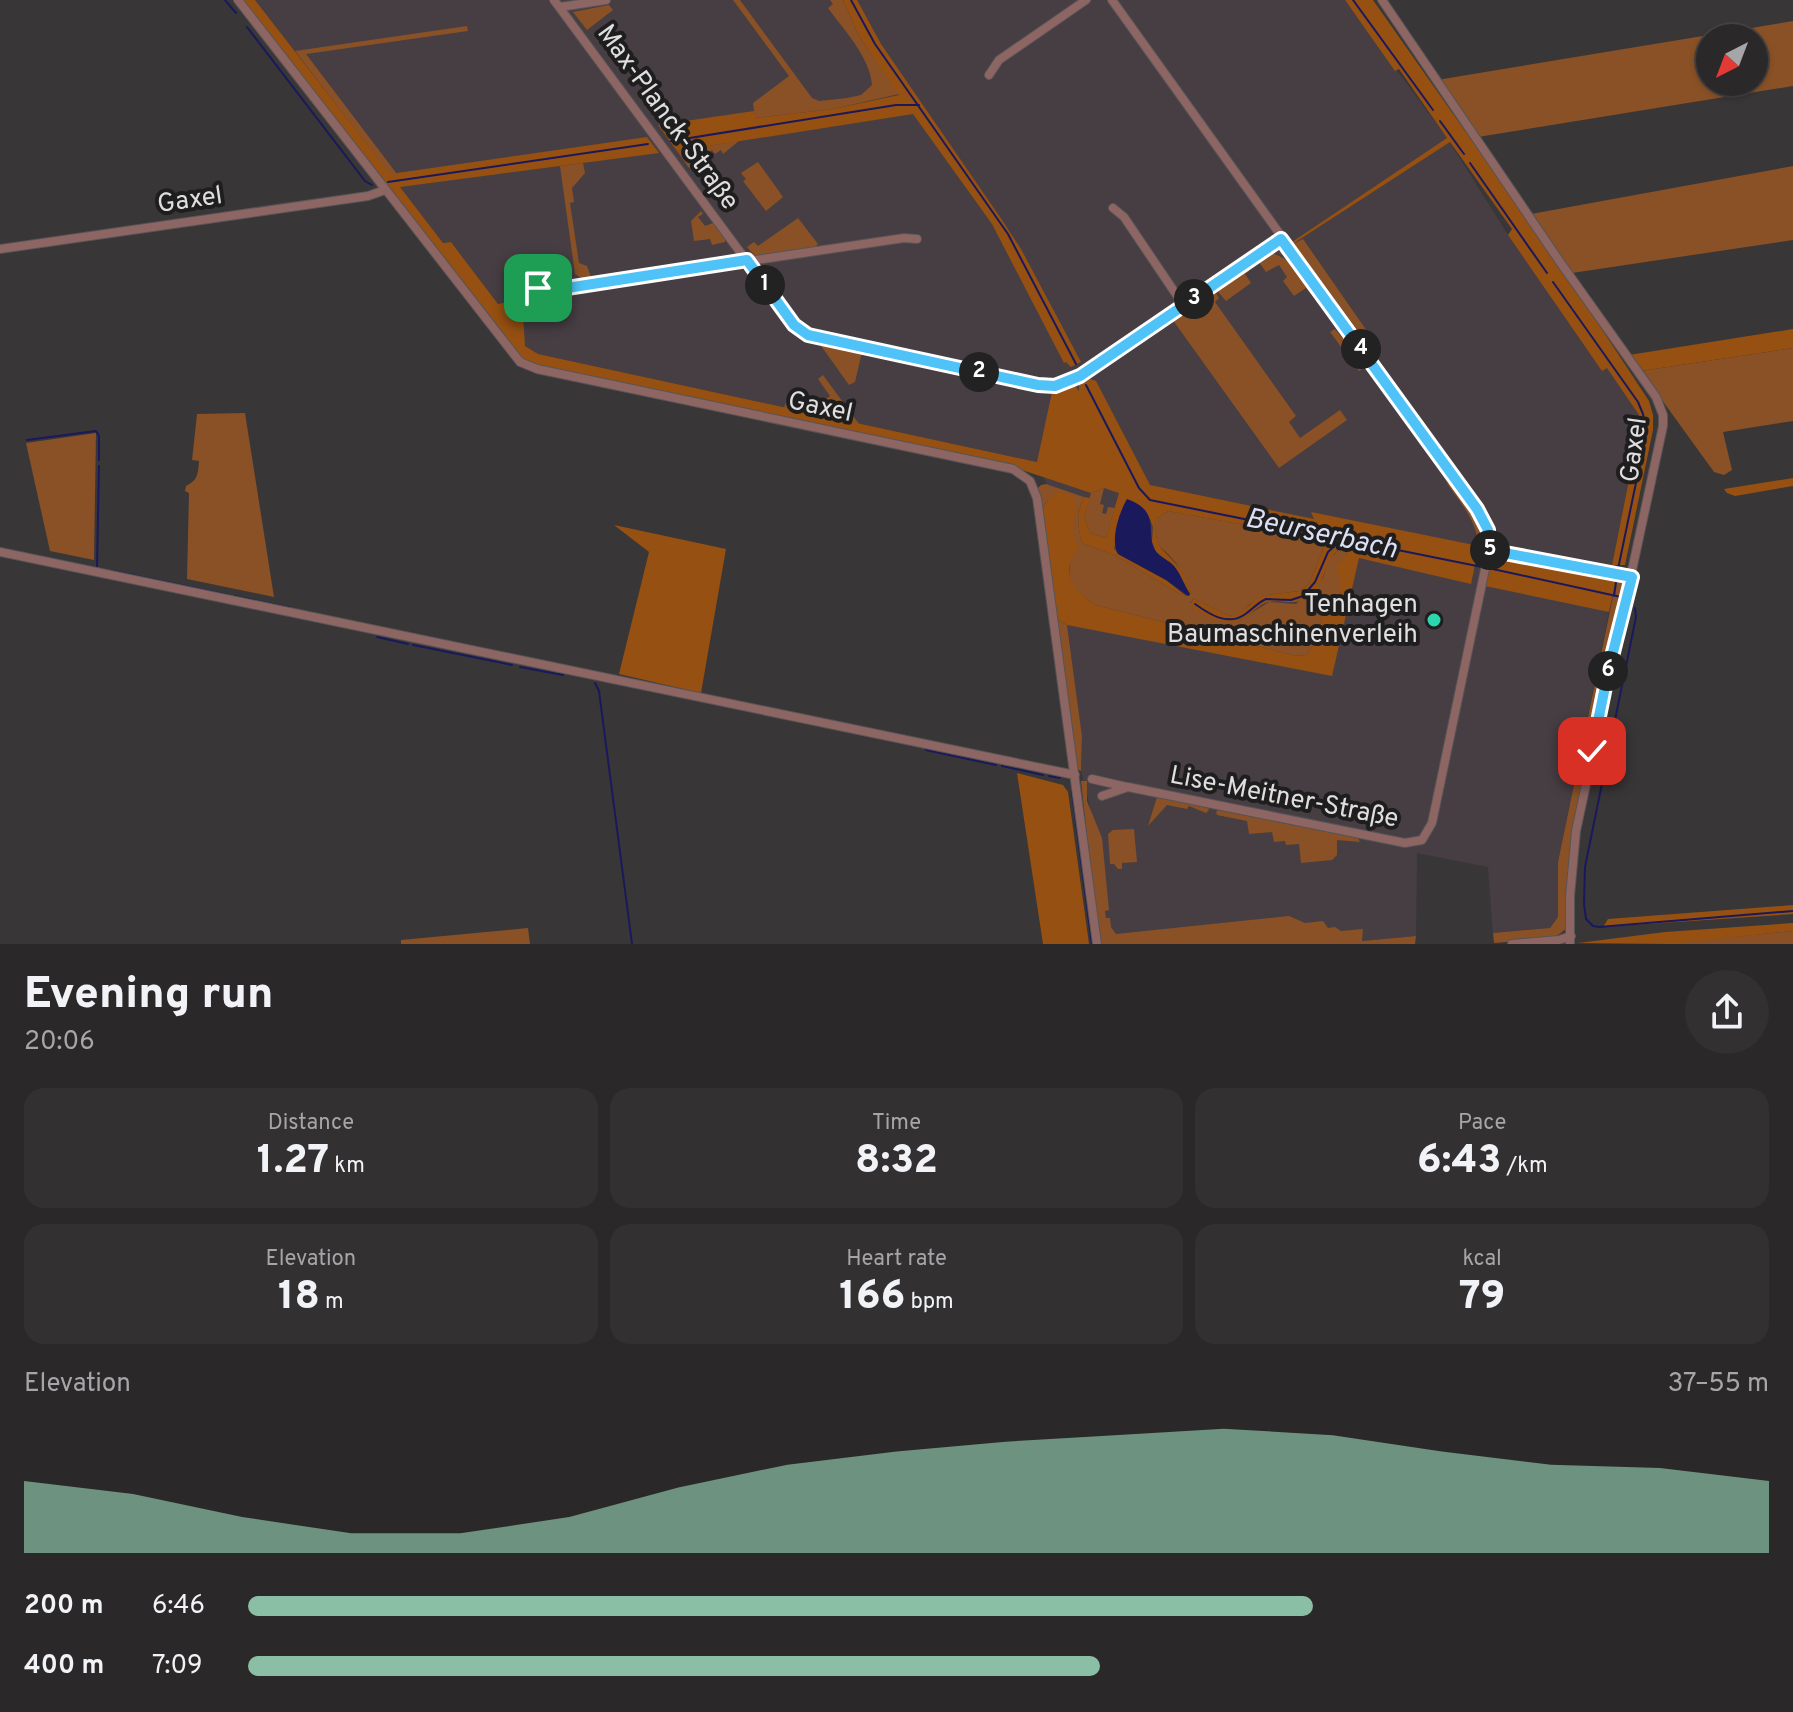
<!DOCTYPE html>
<html lang="en">
<head>
<meta charset="utf-8">
<style>
	body { margin:0; font-family:Overpass,sans-serif; background:#333032; color:#f1f3f6; height:100vh; display:flex; flex-direction:column; font-size:30px; white-space:nowrap }
	* { box-sizing:border-box; margin:0 }
	p { font-size:26px; color:#a6a6a8 }
	.icon { flex:none; width:44px; height:44px; fill:none; stroke:currentColor; stroke-width:2; stroke-linecap:round; stroke-linejoin:round }
	.map { position:relative; height:944px; overflow:hidden }
	.panel { display:flex; flex-direction:column; background:#2b282a; flex:1 }
	.panel>* { flex:none }
	.needle { width:52px; rotate:222deg }
	.buttons { position:absolute; left:1696px; top:24px; display:grid; gap:16px }
	.buttons a { display:grid; place-items:center; width:72px; height:72px; border-radius:50%; background:#2b282a; box-shadow:0 2px 6px #0004,0 0 0 2px #474447; font-size:40px }
	.pin { position:absolute; display:grid; place-items:center; width:68px; height:68px; color:#fff; margin:-34px; border-radius:16px; box-shadow:0 4px 12px #0006 }
	.km { position:absolute; width:40px; height:40px; margin:-20px; border-radius:50%; background:#222; color:#fff; font-size:22px; line-height:40px; text-align:center }
	.round { display:grid; place-items:center; flex:none; width:84px; height:84px; border-radius:42px; background:#333032 }
	.overview { display:flex; align-items:center; justify-content:space-between; height:136px; padding:0 24px }
	h1 { font-size:44px; font-weight:800; line-height:60px }
	.metrics { display:grid; grid-template-columns:repeat(3,1fr); gap:12px; height:136px; padding:8px 24px }
	.metrics div { display:grid; align-content:center; border-radius:20px; background:#333032; text-align:center }
	.metrics b { font-size:40px; font-weight:800 }
	.metrics small { font-size:22px; font-weight:400 }
	.metrics p { font-size:22px }
	.chart { height:224px; padding:16px 24px }
	.chart p { display:flex; justify-content:space-between }
	.chart svg { width:100%; height:144px; margin-top:8px; fill:#8abfa5; opacity:.7 }
	ul { padding:0 24px; list-style:none; font-size:26px }
	li { display:grid; grid-template-columns:128px 96px 1fr; align-items:center; height:60px }
	li i { height:20px; border-radius:10px; background:#8abfa5 }
	.map>svg:first-child { display:block }
	.built { fill:#473e43 }
	.green { fill:#895125; fill-rule:evenodd }
	.forest { fill:#965011 }
	.water { fill:#1a195c }
	.lines { fill:none; stroke-linecap:round; stroke-linejoin:round }
	.stream { stroke:#1a195c; stroke-width:2 }
	.street-casing { stroke:#575456; stroke-width:10 }
	.street { stroke:#8d6563; stroke-width:8 }
	.route-casing { stroke:#fff; stroke-width:16 }
	.route { stroke:#4fc3f7; stroke-width:10 }
	.poi-dot { fill:#2cd5ab; stroke:#1f1e1f; stroke-width:3 }
	.labels { text-anchor:middle; dominant-baseline:central; stroke-width:8; stroke-linejoin:round; paint-order:stroke }
	.street-label { font-size:26px; fill:#e0dedf; stroke:#1f1e1f }
	.poi-label { font-size:26px; fill:#e0dedf; stroke:#1f1e1f; text-anchor:end }
	.water-label { font-size:28px; font-style:italic; fill:#dce0f5; stroke:#1f1e1f }
</style>
</head>
<body>
<div class="map">
<svg width="1793" height="944" viewBox="0 0 1793 944">
	<rect width="100%" height="100%" fill="#393638"/>
	<!-- built -->
	<path class="built" d="M255,0H1345L1447,138L1508,235L1602,370L1607,367L1639,415V430L1611,569L1609,612L1558,862V917L1550,928L1493,933L1488,867L1417,853L1416,936L1331,944H1109L1092,815L1081,771L1082,736L1067,625L1058,617L1050,491L1037,462L538,354L525,346L498,304L451,242L443,243Z"/>
	<!-- green -->
	<path class="green" d="M733,0H740L812,98L819,101L847,98L861,95L872,85C870,57 844,30 828,8L833,4L830,0H843L859,36L899,94L833,109L755,118L753,103L789,76Z
		M609,5L613,10L587,30L573,12Z
		M1793,21V86L1478,137L1437,80ZM1710,38H1754V82H1710Z
		M467,26L468,31L306,54L397,174L390,175L295,51Z
		M739,141L723,154L721,150L715,154L712,150L689,168L677,151Z
		M758,162L783,197L766,211L743,181L746,179L741,173Z
		M583,163L585,173L572,188L574,202L570,203L579,263L587,266L591,277L620,273L618,277L587,282L575,274L560,166Z
		M1793,166V240L1572,273L1531,214Z
		M701,211L703,214L698,217L705,226L713,223L725,239V242L712,245L710,239L694,241L691,221Z
		M798,218L818,244L815,247L760,256L754,255L747,247L754,242L758,246Z
		M1303,239L1369,334L1363,338L1304,257L1291,245Z
		M1276,252C1294,254 1305,278 1314,291L1313,296L1306,288L1294,296L1283,281L1287,277L1279,265L1266,272L1258,261L1273,253L1287,260L1294,271L1297,269L1286,256Z
		M1247,269L1249,271L1245,274L1251,283L1226,301L1218,292L1216,293L1219,298L1215,302L1296,416L1289,422L1300,438L1340,410L1347,420L1279,468L1172,319L1201,300L1203,301L1209,298L1207,296Z
		M762,271L799,321L814,331L1053,380L1041,381L810,332L795,320L763,277Z
		M1335,329L1342,338L1348,337L1367,366L1359,371L1330,332Z
		M819,343L862,352L855,382L849,385Z
		M1793,348V421L1723,432L1732,470L1724,475L1714,472L1641,371Z
		M823,375L859,424L784,408L786,402L812,409L830,396L818,379Z
		M245,413L274,597L187,579L189,493L185,491L186,486C198,480 198,474 199,461L192,460L197,414Z
		M96,433L94,560L50,551L26,443Z
		M1446,482C1474,502 1488,527 1482,561L1477,559C1483,527 1464,508 1446,482Z
		M1046,484L1084,497C1077,511 1077,528 1082,543L1117,556L1181,595L1189,596L1191,592C1186,583 1182,572 1176,563C1160,542 1155,553 1156,519L1168,511L1327,540L1309,584L1299,591L1268,595L1250,604L1239,615L1230,616L1194,599L1190,603L1208,616L1240,620L1269,602L1296,604L1323,578L1328,560L1344,545L1347,555L1341,595L1323,614L1317,638L1307,655L1297,656L1095,605C1061,580 1069,580 1073,543C1073,539 1071,535 1071,530C1071,524 1074,517 1075,511L1048,500L1042,509L1037,489L1041,485Z
		M1104,488L1100,504L1104,505L1102,513L1106,514L1108,507L1115,508L1106,538L1090,533L1084,516L1091,493Z
		M1617,577L1627,588L1603,683L1570,846L1566,929L1554,938L1494,943L1493,933L1550,928L1558,917V862Z
		M1057,619L1067,625L1082,736L1081,771L1077,769Z
		M1081,781H1087V801L1102,838L1109,910L1105,911L1106,918H1110L1111,927L1116,934L1289,916L1305,923L1323,921L1328,928L1335,927L1341,931L1363,929L1362,941L1416,936L1415,944H1099Z
		M1157,797L1208,808L1209,810L1206,813L1189,806L1187,809L1167,805L1148,826Z
		M1218,810L1358,838L1360,842L1337,840V855L1332,860L1301,863L1299,844L1286,845L1285,841L1274,842L1272,832L1249,834L1247,821L1217,815L1216,812Z
		M1134,829L1137,862L1122,863V869H1118L1114,864H1110L1108,834L1113,830Z
		M528,928L530,944H401V940Z
		M1793,931V944H1670V943Z"/>
	<!-- forest -->
	<path class="forest" d="M242,0H255L390,174L647,137L659,153L400,187L443,243L451,242L498,304L522,299L525,346L538,354L1037,462L1052,392L1074,384L1079,391V385L1090,379L1096,381L1150,485L1314,519L1311,512L1479,546L1471,584L1359,558L1332,676L1067,625L1057,619L1042,509L1048,500L1060,491L1073,496C1082,514 1064,527 1079,547C1059,574 1071,587 1095,605L1297,656L1307,655L1317,638L1323,613L1341,595L1337,566L1347,555L1345,546C1322,556 1328,582 1310,596C1295,607 1284,599 1268,602C1260,604 1253,612 1247,616C1228,629 1204,618 1190,604L1194,599L1230,616L1239,614L1260,596L1299,591L1309,584L1327,540L1168,511L1156,519C1155,549 1159,544 1176,564C1183,572 1187,582 1191,592L1190,594L1174,566L1156,552L1152,542L1153,527L1150,519L1132,501L1114,548L1118,554L1166,580L1187,597L1181,595L1117,556L1082,543C1077,528 1077,511 1084,497L1090,498L1084,516L1090,533L1106,538L1119,493L1104,488L1091,493L1016,468L528,364L518,356Z
		M843,0H857L881,44L1002,220L1021,249L1081,362L1071,367L1066,362L1064,363L992,224L913,114L677,151L658,125L754,111L756,118L833,109L899,95L859,36Z
		M1345,0H1373L1563,270L1649,401L1653,415V430L1625,565H1612L1639,430V415L1607,368L1602,371L1508,235L1512,229L1450,142L1291,245L1292,242L1447,138L1399,69L1395,71Z
		M1793,329V348L1641,371L1629,355Z
		M1793,478V486L1735,496L1727,493L1724,489Z
		M614,525L726,549L701,693L619,674L649,552Z
		M1492,556L1617,577L1609,612L1485,586Z
		M1017,773L1063,785L1068,792L1089,944H1043Z
		M1793,905V914L1603,927L1608,919Z
		M1793,923V931L1670,944L1578,943L1665,932Z"/>
	<!-- water -->
	<path class="water" d="M1127,499C1162,512 1145,532 1155,550C1160,558 1169,560 1174,566C1181,574 1184,585 1190,594L1188,596L1166,580L1118,554C1110,540 1119,513 1127,499Z"/>
	<g class="lines">
		<!-- stream -->
		<path class="stream" d="M225,0L236,13
			M851,0L875,44L1008,234L1076,364
			M1353,0L1433,110
			M247,27L365,181L372,185
			M1440,121L1464,154
			M671,141L896,105H919
			M1470,163L1547,273
			M388,182L648,144
			M1553,282L1638,402L1643,414L1646,435L1618,569
			M1086,385L1139,488L1150,500L1482,567
			M27,440L96,431L99,436V460
			M97,567L99,466
			M1488,568L1621,597
			M113,571L228,595
			M234,596L291,608
			M1614,596L1616,582
			M1195,604C1209,614 1227,626 1244,615C1252,610 1257,603 1266,599L1291,600L1303,596L1315,582L1328,552L1342,539
			M1635,608L1636,617L1585,867L1584,904L1586,919L1593,926L1599,927L1793,911
			M377,637L408,644
			M413,645L512,665
			M520,667L563,675
			M595,683L599,691L632,944
			M926,750L996,765
			M1002,766L1043,775
			M1049,776L1060,778
			M1072,791L1092,944"/>
		<!-- street casing -->
		<g class="street-casing">
			<path id="street" d="M238,0L520,362L537,369L1013,469L1030,481L1037,498L1097,944
				M554,0L794,325L808,335L1038,385L1055,386L1080,376L1281,239
				M1382,0L1560,262L1656,397L1663,415V426L1576,831L1570,896V944
				M560,7L606,0
				M989,75L999,60L1086,0
				M1113,208L1124,217L1184,306
				M0,249L368,196L385,190
				M538,288L554,290L904,238L917,239
				M1489,550L1632,577
				M0,552L1075,775
				M1092,779L1127,787
				M1102,796L1128,787L1405,843L1422,840L1432,823L1489,550L1488,530L1477,509L1112,0
				M1512,944L1559,940L1571,936"/>
		</g>
		<!-- street -->
		<use href="#street" class="street"/>
	</g>
	<g class="lines">
		<!-- route casing -->
		<g class="route-casing">
			<path id="route" d="M538,288L554,290L747,260L794,325L808,335L1038,385L1055,386L1080,376L1281,239L1477,509L1488,530L1489,550L1632,577L1608,672L1592,751"/>
		</g>
		<!-- route -->
		<use href="#route" class="route"/>
	</g>
	<!-- markers -->
	<circle class="poi-dot" cx="1434" cy="620" r="8"/>
	<g class="labels">
		<!-- street labels -->
		<g class="street-label">
			<text transform="translate(667 118) rotate(54)">Max-Planck-Straße</text>
			<text transform="translate(190 201) rotate(-8)">Gaxel</text>
			<text transform="translate(820 408) rotate(12)">Gaxel</text>
			<text transform="translate(1635 450) rotate(-82)">Gaxel</text>
			<text transform="translate(1284 798) rotate(11)">Lise-Meitner-Straße</text>
		</g>
		<!-- poi labels -->
		<g class="poi-label">
			<text x="1418" y="605">Tenhagen<tspan x="1418" dy="30">Baumaschinenverleih</tspan></text>
		</g>
		<!-- water labels -->
		<g class="water-label">
			<text transform="translate(1321 535) rotate(12)">Beurserbach</text>
		</g>
	</g>
</svg>
<div class="buttons">
<a><svg class="needle" viewBox="-14 -14 28 28"><path d="M0-13l5 13h-10z" fill="#e53935"/><path d="M0 13l5-13h-10z" fill="#a6a6a8"/></svg></a>
</div>
<div class="pin" style="left:538px;top:288px;background:#1e9e55"><svg class="icon" aria-label="arrive" viewBox="0 0 24 24"><path d="M6 21V4h12l-3 4 3 4H6"/></svg></div>
<div class="pin" style="left:1592px;top:751px;background:#d93025"><svg class="icon" aria-label="check" viewBox="0 0 24 24"><path d="M5 12l5 5 9-10"/></svg></div>
<b class="km" style="left:765px;top:285px">1</b>
<b class="km" style="left:979px;top:372px">2</b>
<b class="km" style="left:1194px;top:299px">3</b>
<b class="km" style="left:1361px;top:349px">4</b>
<b class="km" style="left:1490px;top:550px">5</b>
<b class="km" style="left:1608px;top:671px">6</b>
</div>
<section class="panel">
<div class="overview"><div><h1>Evening run</h1><p>20:06</p></div><a class="round"><svg class="icon" aria-label="share" viewBox="0 0 24 24"><path d="M12 15V3M7 8l5-5 5 5M5 13v7h14v-7"/></svg></a></div>
<div class="metrics">
<div><p>Distance</p><b>1.27<small> km</small></b></div>
<div><p>Time</p><b>8:32</b></div>
<div><p>Pace</p><b>6:43<small> /km</small></b></div>
</div>
<div class="metrics">
<div><p>Elevation</p><b>18<small> m</small></b></div>
<div><p>Heart rate</p><b>166<small> bpm</small></b></div>
<div><p>kcal</p><b>79</b></div>
</div>
<div class="chart"><p><span>Elevation</span>37–55 m</p>
<svg viewBox="0 0 160 44" preserveAspectRatio="none"><path d="M0 44V22L10 26L20 33L30 38L40 38L50 33L60 24L70 17L80 13L90 10L100 8L110 6L120 8L130 13L140 17L150 18L160 22V44z"/></svg>
</div>
<ul>
<li><b>200 m</b>6:46<i style="width:70%"></i></li>
<li><b>400 m</b>7:09<i style="width:56%"></i></li>
</ul>
</section>
</body>
</html>
